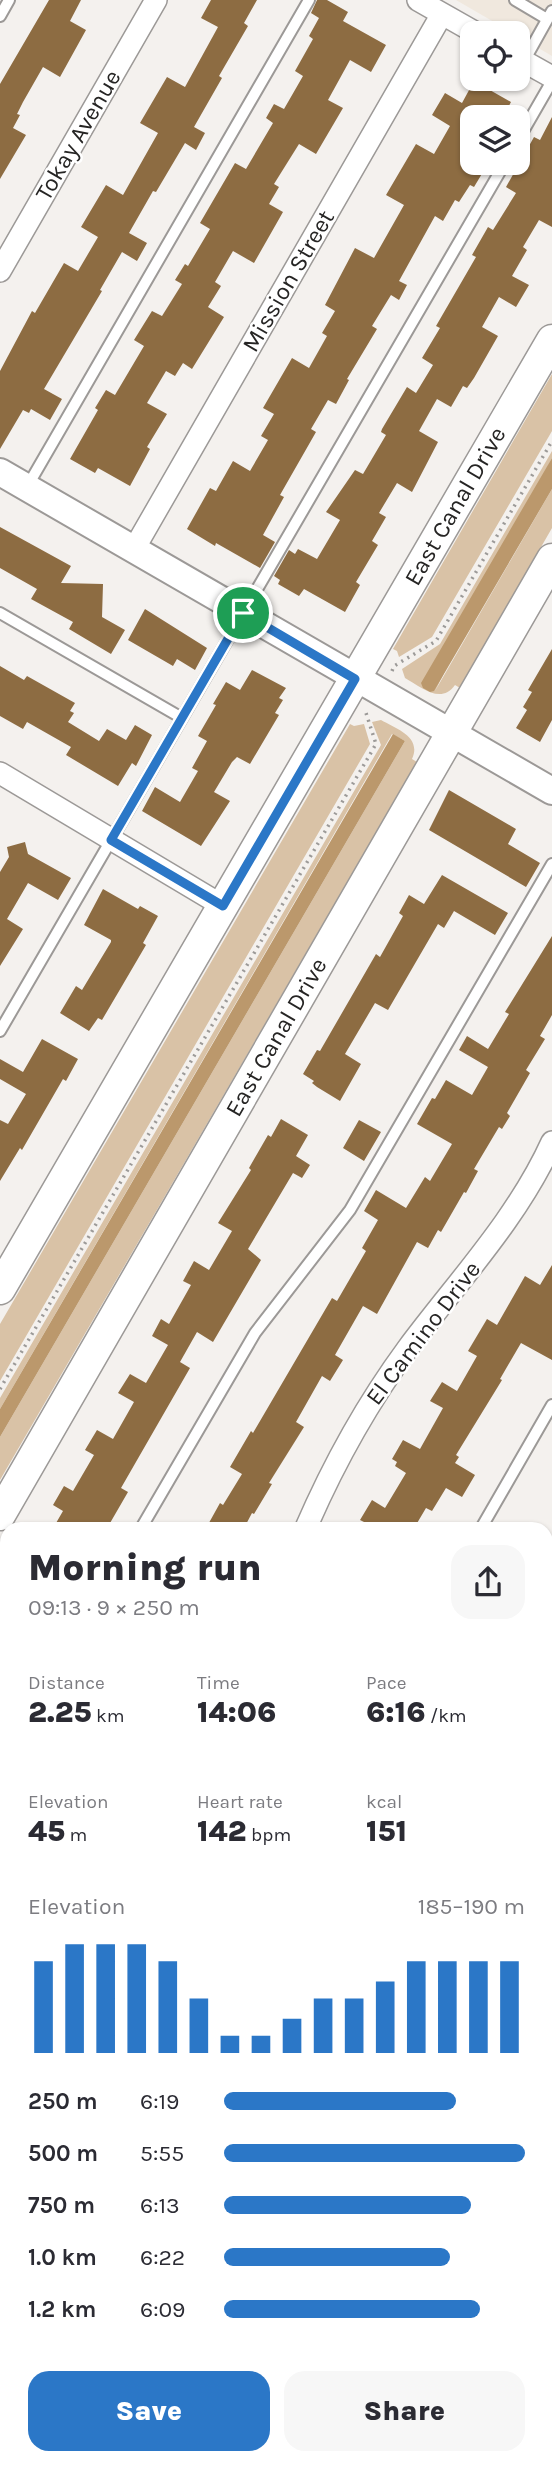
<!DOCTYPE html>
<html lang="en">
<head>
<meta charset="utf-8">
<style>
	body { margin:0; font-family:Karla,sans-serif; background:#f7f7f7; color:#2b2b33; height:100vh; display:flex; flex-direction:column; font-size:26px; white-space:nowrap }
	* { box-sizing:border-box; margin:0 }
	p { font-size:23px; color:#7c7c81 }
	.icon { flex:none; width:38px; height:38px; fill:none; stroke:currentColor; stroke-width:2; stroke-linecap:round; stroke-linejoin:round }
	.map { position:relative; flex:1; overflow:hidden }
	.panel { position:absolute; left:0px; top:1522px; width:553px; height:943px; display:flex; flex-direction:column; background:#fff; border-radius:21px 21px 0 0; box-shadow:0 2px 5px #0004 }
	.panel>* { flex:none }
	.buttons { position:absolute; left:460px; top:21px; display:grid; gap:14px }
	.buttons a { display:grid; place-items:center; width:70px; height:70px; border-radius:14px; background:#fff; box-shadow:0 2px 5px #0004; font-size:35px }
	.pin { position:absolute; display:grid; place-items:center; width:60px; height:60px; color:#fff; margin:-30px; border:4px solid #fff; border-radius:50%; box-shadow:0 2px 7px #0007 }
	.round { display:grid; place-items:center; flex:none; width:74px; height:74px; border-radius:21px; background:#f7f7f7 }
	.overview { display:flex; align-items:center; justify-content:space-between; height:119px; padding:0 28px }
	h1 { font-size:38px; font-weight:800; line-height:52px }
	.metrics { display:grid; grid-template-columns:repeat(3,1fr); gap:10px; height:119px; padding:7px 28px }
	.metrics div { display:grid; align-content:center }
	.metrics b { font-size:30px; font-weight:800 }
	.metrics small { font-size:19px; font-weight:400 }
	.metrics p { font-size:19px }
	.chart { height:196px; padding:14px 28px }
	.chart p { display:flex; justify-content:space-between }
	.chart svg { width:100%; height:126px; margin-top:7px; stroke:#2b77c7; stroke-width:6 }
	.button { display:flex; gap:14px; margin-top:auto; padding:14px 28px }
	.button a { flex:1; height:80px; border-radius:21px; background:#2b77c7; color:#fff; font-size:28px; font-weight:800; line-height:80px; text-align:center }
	.button a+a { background:#f7f7f7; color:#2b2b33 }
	ul { padding:0 28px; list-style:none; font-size:23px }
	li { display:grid; grid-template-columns:112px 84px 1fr; align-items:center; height:52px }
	li i { height:18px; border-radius:9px; background:#2b77c7 }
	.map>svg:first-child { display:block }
	.built { fill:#f0e8de }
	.green { fill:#d9c2a6 }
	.water { fill:#bb986c }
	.building { fill:#8d6c42 }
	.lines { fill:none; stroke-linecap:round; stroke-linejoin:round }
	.service-casing { stroke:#9c9997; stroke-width:14 }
	.minor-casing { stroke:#9c9997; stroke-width:24 }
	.tertiary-casing { stroke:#9c9997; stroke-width:30 }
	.secondary-casing { stroke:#9c9997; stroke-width:33 }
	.path { stroke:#9c9a98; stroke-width:3.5; stroke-dasharray:2 5; stroke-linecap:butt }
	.service { stroke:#fff; stroke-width:10 }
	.minor { stroke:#fff; stroke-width:21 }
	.tertiary { stroke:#fff; stroke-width:26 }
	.secondary { stroke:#fff; stroke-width:30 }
	.route-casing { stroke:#fff; stroke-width:14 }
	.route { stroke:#2b77c7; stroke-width:9 }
	.labels { text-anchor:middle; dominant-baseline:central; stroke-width:5; stroke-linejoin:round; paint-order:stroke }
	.street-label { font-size:24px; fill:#262524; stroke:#fff }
</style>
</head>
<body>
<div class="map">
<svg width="552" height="2465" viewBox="0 0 552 2465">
	<rect width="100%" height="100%" fill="#f4f1ee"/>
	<!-- built -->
	<path class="built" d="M456,0H552V56L518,36V33H513Z"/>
	<!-- green -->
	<path class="green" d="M552,374V431L432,637L399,657L397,651L393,649Z
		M552,451V458L435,691L552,489V528L460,688L455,685C441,705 421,687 405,678L402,669L440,644Z
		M381,720C397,729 422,737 412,759L417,762L0,1480V1437L405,741L392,734L0,1409V1398L381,745L372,722Z
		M350,724L354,726L364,724L370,744L0,1381V1324Z"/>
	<!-- water -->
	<path class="water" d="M552,458V489L434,691L430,692L423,688L421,683Z
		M393,734L405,741L0,1437V1409Z"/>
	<!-- building -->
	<path class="building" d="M49,0H81L70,21L86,30L60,77L43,67L23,102L17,114L20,115L13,128L26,135L0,179V84Z
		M211,0H257L244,23L248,26L219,76L222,78L194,127L205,133L196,150L185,143L156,192L153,191L129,233L147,243L137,261L122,252L100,290L102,291L44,389L62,399L50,420L31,409L29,413L23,410L0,449V371L32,311L35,313L64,263L78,271L98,237L81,227L106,185L123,195L145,156L158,133L140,123L167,77L185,87L218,27L201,18Z
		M317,0H327L348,12L343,21L386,45L371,72L350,60L328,100L343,108L316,154L299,144L274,184L279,187L269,204L283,212L254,263L233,251L215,282L221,286L208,307L224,317L192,369L183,363L175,376L166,371L147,403L167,414L147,447L150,449L130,486L98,468L95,473L70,459L98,410L95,408L106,390L115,395L144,346L134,340L152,311L162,316L182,284L175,280L185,264L188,266L210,229L200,223L235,163L246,169L273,123L266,118L274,104L284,109L303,76L295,71L313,39L309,36L319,18L311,13Z
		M474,81L511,102L503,117H472V163H478L486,167L474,187L470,185L459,202L455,200L443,221L435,216L399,281L407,285L399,300L391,295L372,326L377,329L347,379L349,380L336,404L328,400L311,429L316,432L280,495L284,497L263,535L275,542L260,568L216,543L215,546L187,529L210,488L216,491L233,461L250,471L268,440L261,436L274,414L263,408L292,358L309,368L327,336L322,333L335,311L325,305L355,248L374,258L404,205L386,195L416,144L434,154L450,126L432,115L445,93L462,103Z
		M552,117V227L539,220L523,247L527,250L512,276L529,285L516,307L499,297L482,327L498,336L474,378L467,388L463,386L451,407L437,399L419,431L438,442L412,492L397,483L379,513L386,517L372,541L378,545L356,582L360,585L345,612L304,589L299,596L278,584L280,580L274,576L289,550L295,554L298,549L317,559L340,520L326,512L355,470L363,474L386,435L381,432L382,429L407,387L416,393L433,365L422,358L440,328L436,326L476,257L472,255L488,227L493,230L516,193L506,187L534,137L540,140Z
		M0,527L71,566L61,583L103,584L102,617L125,630L111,654L69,629L73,622L31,599L37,589L0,568Z
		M145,609L207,648L195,670L177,659L173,666L128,640Z
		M552,649V720L540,742L516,728L527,710L523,707L532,692L528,690Z
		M0,666L24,680L27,676L75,703L70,711L74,713L68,722L99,741L107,729L126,740L135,725L152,735L136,766L132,763L118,786L66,755L71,747L27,722L23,729L0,716Z
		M252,670L286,688L279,698L283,700L275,713L279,715L250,764L237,757L232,762L214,792L230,801L201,846L142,811L155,787L180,802L198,771L192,768L207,741L198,736L216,705L213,704L226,682L240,690Z
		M449,790L516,829L508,844L540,863L526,887L429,830Z
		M25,842L28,854L71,878L58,900L28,883L7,919L23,929L0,966V872L9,857L7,847Z
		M442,875L508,913L495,935L454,911L444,928L438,924L388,1010L375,1003L345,1054L361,1064L340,1101L317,1087L312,1083L314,1081L303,1074L317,1050L320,1051L376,954L380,957L403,916L399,913L409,895L424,904Z
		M103,889L138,909L140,906L158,916L143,943L146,945L122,986L102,1020L98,1018L89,1031L60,1013L76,986L82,990L111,942V940L84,925Z
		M552,936V1015L540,1036L545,1039L526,1070L530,1073L507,1113L510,1116L502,1129L499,1127L474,1169L478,1171L466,1193L464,1192L441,1232L438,1230L428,1248L417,1242L377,1314L363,1306L335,1355L343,1360L330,1381L322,1376L296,1422L304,1427L269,1483L272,1484L254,1514L252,1513L243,1530H205L220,1503L223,1505L242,1474L230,1467L251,1431L253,1433L332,1298L337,1301L366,1251L362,1248L378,1220L364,1211L376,1190L406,1208L425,1177L430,1181L452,1144L417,1124L432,1098L435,1099L446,1080L472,1095L488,1067L459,1050L467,1036L488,1049L509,1014L505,1012Z
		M42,1039L78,1059L66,1081L63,1079L22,1150L20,1148L0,1181V1120L8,1124L26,1094L0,1079V1059L23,1072Z
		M281,1119L308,1135L296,1156L310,1165L302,1178L293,1173L248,1249L261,1260L213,1342L197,1332L180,1362L190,1368L121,1488L128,1492L106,1530H52L63,1511L53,1505L64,1486L73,1491L94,1455L85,1450L97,1430L113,1439L134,1402L118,1393L130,1374L146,1383L168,1345L152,1336L161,1319L169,1324L191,1285L183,1281L194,1261L209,1270L232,1231L218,1223L251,1170L249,1168L268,1135L271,1137Z
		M359,1120L381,1132L364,1161L343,1148Z
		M552,1265V1360L521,1343L500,1379L502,1380L456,1455L459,1457L455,1463L475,1475L462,1497L446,1488L432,1511L426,1508L413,1530H360L364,1522L360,1520L372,1500L385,1508L406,1473L395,1466L397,1462L392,1459L403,1440L420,1449L443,1408L430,1401L442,1382L457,1391L477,1356L468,1351L487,1319L497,1325L525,1276L540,1285Z"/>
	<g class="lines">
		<!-- service casing -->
		<g class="service-casing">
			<path id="service" d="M515,0L547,19
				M0,16L9,0
				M524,61L552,11
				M518,140L552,81
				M27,487L309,0
				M0,613L182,718
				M0,1031L505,163
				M140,1530L255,1333L350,1210L552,864
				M480,1530L552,1405"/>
		</g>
		<!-- minor casing -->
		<g class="minor-casing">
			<path id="minor" d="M418,0L476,33
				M518,58L552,77
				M0,271L156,0
				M134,549L442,14
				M0,773L223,906
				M305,1530C333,1465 366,1405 408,1348C458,1281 517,1219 552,1142
				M0,1585L7,1589
				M546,1708L552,1697
				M546,1901L552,1905"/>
		</g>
		<!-- tertiary casing -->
		<g class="tertiary-casing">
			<path id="tertiary" d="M0,472L552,791
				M0,1947L7,1951
				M546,2273L552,2276"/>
		</g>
		<!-- secondary casing -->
		<g class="secondary-casing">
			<path id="secondary" d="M0,1289L552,340
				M0,1515L552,559"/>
		</g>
		<!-- path -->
		<path class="path" d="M392,671L394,666L436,641L552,441
			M0,1389L376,744L366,713"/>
		<!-- service -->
		<use href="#service" class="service"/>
		<!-- minor -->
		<use href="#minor" class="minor"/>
		<!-- tertiary -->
		<use href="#tertiary" class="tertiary"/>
		<!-- secondary -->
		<use href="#secondary" class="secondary"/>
	</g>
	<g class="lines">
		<!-- route casing -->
		<g class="route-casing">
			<path id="route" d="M243,613L355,679L223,906L111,840Z"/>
		</g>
		<!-- route -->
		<use href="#route" class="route"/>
	</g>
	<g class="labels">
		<!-- street labels -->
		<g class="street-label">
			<text transform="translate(78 135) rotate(-60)">Tokay Avenue</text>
			<text transform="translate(288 281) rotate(-60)">Mission Street</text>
			<text transform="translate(455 506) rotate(-60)">East Canal Drive</text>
			<text transform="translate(276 1037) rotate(-60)">East Canal Drive</text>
			<text transform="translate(423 1333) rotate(-53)">El Camino Drive</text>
		</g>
	</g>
</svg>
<div class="buttons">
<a><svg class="icon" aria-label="locate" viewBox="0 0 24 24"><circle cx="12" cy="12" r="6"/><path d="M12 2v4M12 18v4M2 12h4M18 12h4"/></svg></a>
<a><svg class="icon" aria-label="layers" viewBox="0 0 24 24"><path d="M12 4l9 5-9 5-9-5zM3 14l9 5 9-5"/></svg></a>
</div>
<div class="pin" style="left:243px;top:613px;background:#1e9e55"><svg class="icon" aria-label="arrive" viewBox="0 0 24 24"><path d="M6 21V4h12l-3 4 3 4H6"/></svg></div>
<section class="panel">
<div class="overview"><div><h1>Morning run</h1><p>09:13 · 9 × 250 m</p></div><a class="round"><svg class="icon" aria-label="share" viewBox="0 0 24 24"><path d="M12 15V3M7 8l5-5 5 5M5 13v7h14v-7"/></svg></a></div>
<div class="metrics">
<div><p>Distance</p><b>2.25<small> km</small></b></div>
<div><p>Time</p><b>14:06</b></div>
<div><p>Pace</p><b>6:16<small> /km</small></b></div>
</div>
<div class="metrics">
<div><p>Elevation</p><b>45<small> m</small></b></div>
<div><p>Heart rate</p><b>142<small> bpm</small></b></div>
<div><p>kcal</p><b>151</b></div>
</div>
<div class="chart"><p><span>Elevation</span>185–190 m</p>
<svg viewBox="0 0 160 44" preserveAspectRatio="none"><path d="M5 44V12M15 44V6M25 44V6M35 44V6M45 44V12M55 44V25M65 44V38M75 44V38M85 44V32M95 44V25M105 44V25M115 44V19M125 44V12M135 44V12M145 44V12M155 44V12"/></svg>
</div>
<ul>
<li><b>250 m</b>6:19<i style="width:77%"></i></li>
<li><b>500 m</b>5:55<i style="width:100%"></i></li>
<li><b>750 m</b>6:13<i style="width:82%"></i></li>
<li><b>1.0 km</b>6:22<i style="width:75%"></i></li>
<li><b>1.2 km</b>6:09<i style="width:85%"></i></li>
</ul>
<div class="button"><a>Save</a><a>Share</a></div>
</section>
</div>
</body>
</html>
